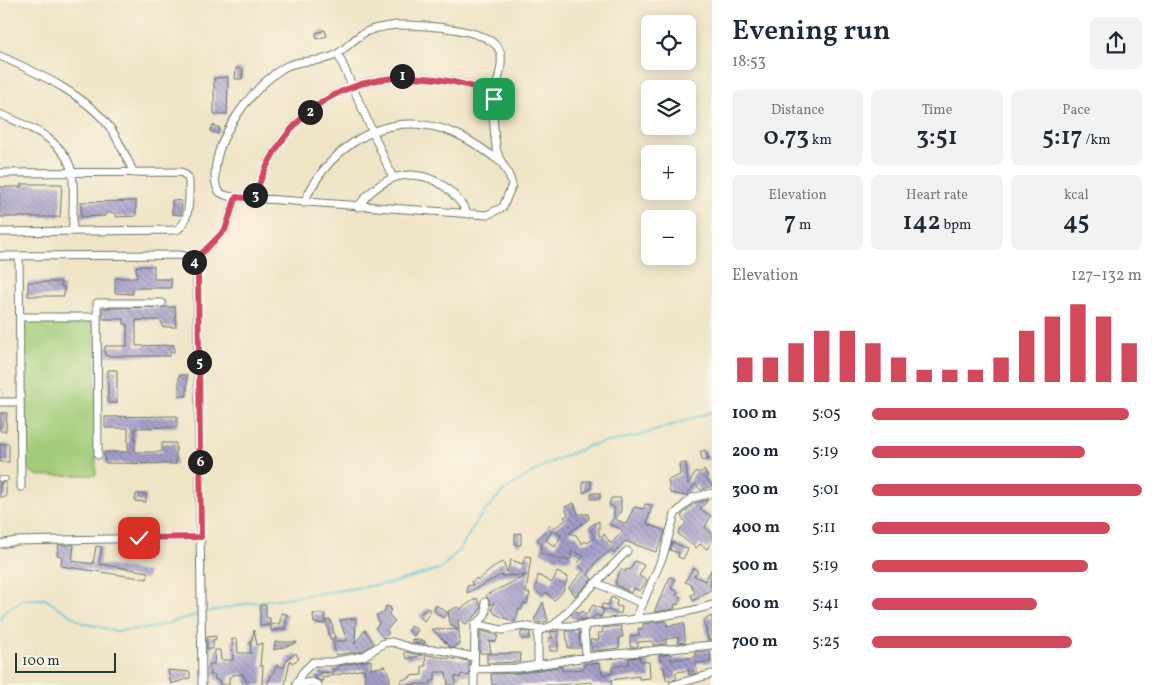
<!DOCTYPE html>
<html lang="en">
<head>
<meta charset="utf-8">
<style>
	body { margin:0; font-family:Vollkorn,serif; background:#f2f2f3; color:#1f2937; height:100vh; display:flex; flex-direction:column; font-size:19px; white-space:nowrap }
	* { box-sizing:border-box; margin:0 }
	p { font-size:16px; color:#747a83 }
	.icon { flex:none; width:28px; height:28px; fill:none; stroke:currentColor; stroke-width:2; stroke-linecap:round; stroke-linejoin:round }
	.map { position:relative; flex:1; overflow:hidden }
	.side { display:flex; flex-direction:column; background:#fff; width:450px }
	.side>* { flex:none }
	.controls { position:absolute; left:641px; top:15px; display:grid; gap:10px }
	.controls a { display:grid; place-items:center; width:55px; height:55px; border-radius:8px; background:#fff; box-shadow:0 2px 12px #0003; font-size:25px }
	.scale { position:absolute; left:15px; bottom:12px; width:101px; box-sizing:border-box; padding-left:5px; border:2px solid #1f3d34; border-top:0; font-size:14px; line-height:18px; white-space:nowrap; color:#1f3d34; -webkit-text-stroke:4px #fcf5e5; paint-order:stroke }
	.pin { position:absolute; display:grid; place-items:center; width:42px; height:42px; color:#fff; margin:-21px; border-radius:10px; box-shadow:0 2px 8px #0006 }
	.km { position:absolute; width:25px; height:25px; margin:-12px; border-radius:50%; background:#222; color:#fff; font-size:14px; line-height:25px; text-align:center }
	.round { display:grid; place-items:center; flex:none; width:52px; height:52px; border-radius:8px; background:#f2f2f3 }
	.summary { display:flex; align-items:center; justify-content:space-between; height:85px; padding:0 20px }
	h1 { font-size:28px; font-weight:600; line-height:38px }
	.figures { display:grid; grid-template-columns:repeat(3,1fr); gap:8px; height:85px; padding:5px 20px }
	.figures div { display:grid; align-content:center; border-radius:8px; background:#f2f2f3; text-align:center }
	.figures b { font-size:25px; font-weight:600 }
	.figures small { font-size:14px; font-weight:400 }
	.figures p { font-size:14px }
	.chart { height:140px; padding:10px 20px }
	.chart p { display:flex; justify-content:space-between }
	.chart svg { width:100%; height:90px; margin-top:5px; stroke:#d1495b; stroke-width:6 }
	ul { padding:0 20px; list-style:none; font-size:16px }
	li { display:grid; grid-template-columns:80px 60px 1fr; align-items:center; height:38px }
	li i { height:12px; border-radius:6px; background:#d1495b }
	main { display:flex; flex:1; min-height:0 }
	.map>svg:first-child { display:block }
	.pitch { fill:#a2cc79; stroke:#608456 }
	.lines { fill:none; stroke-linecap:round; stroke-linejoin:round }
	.stream { stroke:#5ac5d5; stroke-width:2 }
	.building { fill:url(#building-back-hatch); fill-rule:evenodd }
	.service-casing { stroke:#687767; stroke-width:5.5 }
	.minor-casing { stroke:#687767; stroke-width:9 }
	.path { stroke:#687767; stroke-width:1; stroke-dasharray:1 4; stroke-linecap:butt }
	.service { stroke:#fff; stroke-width:4 }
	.minor { stroke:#fff; stroke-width:7 }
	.route-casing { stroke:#fff; stroke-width:10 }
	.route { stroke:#d1495b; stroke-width:6 }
</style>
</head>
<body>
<main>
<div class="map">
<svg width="712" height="685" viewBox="0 0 712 685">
	<defs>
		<pattern id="building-back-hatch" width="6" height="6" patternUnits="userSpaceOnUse" patternTransform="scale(1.25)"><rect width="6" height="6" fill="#a59ecb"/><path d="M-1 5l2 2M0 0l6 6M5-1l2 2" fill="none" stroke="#8682a6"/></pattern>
	</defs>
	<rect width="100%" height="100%" fill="#fcf5e5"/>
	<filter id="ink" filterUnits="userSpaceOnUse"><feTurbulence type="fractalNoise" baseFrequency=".02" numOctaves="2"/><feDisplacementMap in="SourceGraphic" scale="10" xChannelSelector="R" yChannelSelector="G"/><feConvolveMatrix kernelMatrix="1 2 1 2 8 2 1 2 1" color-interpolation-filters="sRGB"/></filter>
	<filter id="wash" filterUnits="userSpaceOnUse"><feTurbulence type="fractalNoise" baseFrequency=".0096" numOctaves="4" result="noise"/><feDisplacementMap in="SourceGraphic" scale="20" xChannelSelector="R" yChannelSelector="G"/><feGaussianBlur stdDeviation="1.12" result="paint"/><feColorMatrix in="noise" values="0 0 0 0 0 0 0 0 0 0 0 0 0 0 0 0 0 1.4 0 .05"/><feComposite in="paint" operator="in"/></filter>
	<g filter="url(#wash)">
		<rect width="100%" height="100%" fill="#efe4c6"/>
		<!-- pitch -->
		<path class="pitch" d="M24,319H95L96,475L38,476L31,472L24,459Z"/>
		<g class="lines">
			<!-- stream -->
			<path class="stream" d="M204,613L250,603L392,583L442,568L460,549L478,519L503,491L545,465L588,446L638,436L712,412
				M0,619L4,612L23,600L45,599L83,623L115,631L151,628L199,614"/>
		</g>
		<g id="blocks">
			<!-- building -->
			<path class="building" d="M325,30L327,36L317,39L316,33Z
				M236,68L243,69L242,79H235Z
				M228,77L227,114H214V78Z
				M500,103H509V110H500Z
				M213,125L220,128L218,134L210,131Z
				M21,184H62L60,217H0V187H21Z
				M172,200L182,201L181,215L172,214Z
				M136,201V216L116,217V213H105V216L81,217V202Z
				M136,266H154V279H171V288H133V294L115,293V278H137Z
				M28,282H61V286H64V296H28Z
				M175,307L176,327H162V322L159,320H136V346L174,345V352H170V356H105V346H127V324H124V319H103V308Z
				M108,370H117V403H108Z
				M179,375H187V396H179Z
				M0,413H7L6,431H0Z
				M177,416V427L135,428V452H162V443H176V464L105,463L104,452H128V428H105V417Z
				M0,444H9V462H0Z
				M705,450L709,459L703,461L700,452Z
				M686,463L688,484L696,471L699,473L704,470L708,477L706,478L712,486L701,490L695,484L686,496L670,493L668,480L680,475L679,464Z
				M583,481H591V489L583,493Z
				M0,483H6V497H0Z
				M591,493H600V499H591Z
				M136,494H146V502L135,501Z
				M611,498H621V511L615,519L626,524L634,507L644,509L645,504L652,505L647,524L665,531L662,540L656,552L625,541L614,554L611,550L596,562L588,575L592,579L575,596L569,587L584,570L577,564L584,556L571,551V559L563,560L540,553L542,544L537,540L550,525L554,528L566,520L564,517L568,515L565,507L574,503L578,514H588L589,519L569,533L576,535L582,544L585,541L587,543L595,538L589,527L599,521V536H604V534L611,544L623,530L609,524L614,518V507L609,505ZM553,530L561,536L555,547L546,540Z
				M708,500L700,509L711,516L705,527L712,533V542L707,549L700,544L696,548L679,535L678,532L686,523L681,516L695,503Z
				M521,533V545H515V534Z
				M672,542L688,549L683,559L678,557L679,553L670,550Z
				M59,545H74L72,561L93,564L96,546L102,547L99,564L148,572L147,579L61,566L62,556L57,555Z
				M525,556L531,557L526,593H530L527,604L524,603L521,610L519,609L515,622L495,614L492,609L494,602L491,605L486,595L527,575L499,576L467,593V586L473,585L471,582L477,578L478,580L498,564L503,562L507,572L511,560L523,564Z
				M635,561L644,565L639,576L647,580L640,591L633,588L631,593L616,585V579L621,569L625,572L626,569L630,570Z
				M693,568L698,571L694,576L705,581L712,569L710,585L712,589L693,601L691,595L695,593L691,584L685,582Z
				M557,572L568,577L563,591L557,598L554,600L546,592L543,596L535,590L538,575L552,583Z
				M670,577L675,579L671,589L678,591L676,595L681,597L678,605L675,604L674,609L654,612Z
				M611,597L617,600L616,606L622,607L621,614L601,608L602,604L609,605Z
				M477,598L481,608L476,615L466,624L458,619L460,645H455V648L450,647L432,629L458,630L450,624L448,611L458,607L460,609Z
				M543,602L548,621L538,623L534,620Z
				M260,605H266V618H270V625L260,626Z
				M436,605L448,613L443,618L434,611Z
				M593,605L604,610L601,617L596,615L591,619L577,620L571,615L577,611L579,614L583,611L586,615Z
				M386,606L391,608L389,615L395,621L386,630L389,633L383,638L375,628L379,624L376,615L384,613Z
				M428,608L431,611L424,621L419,615Z
				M281,613L287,614L285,629L271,631V625L280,623Z
				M313,614H325V624L314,623Z
				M712,616V640H708L704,620Z
				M356,618L355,644L365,630L374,643L362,651L336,655L333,641H347L340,620Z
				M326,620H331L335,638L330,639Z
				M666,621L667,626L684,623L685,642L678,643V637L666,639V644L653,645L652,641L638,642V647H630V636L639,635L638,629H643V624Z
				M412,626L418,630L414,636L408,631Z
				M621,626L623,637H619V648L592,651L590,640H599L598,633H602L603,628Z
				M254,630L257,645L262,643L260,666H263L262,685H248L243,674L232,675V677H229V685H220L219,680H215V675H210L209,664H214L215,650H220L221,660H233L232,639H237L238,653H251L250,641L252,640Z
				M480,631L498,635L496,642L489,641L491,653H480Z
				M558,631V651H550L549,638H553L550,632Z
				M566,631H579L580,648H568Z
				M521,632H530V639H521Z
				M216,636V639L213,640V649H207V637Z
				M412,639L425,641L424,644L412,643Z
				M275,642H297V643L274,650Z
				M710,651L711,662L696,663L697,673L689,675V670L676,672V679L666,680L664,667H661L660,655L671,654V660L695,657V652Z
				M407,652L414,654L423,655L407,659L404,653Z
				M296,653L299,659L292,663L290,660L285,685H267L277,665L284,668L288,658Z
				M520,653L521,662L487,663V654Z
				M425,655L469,661V676L461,674L460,678L455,676V685H448L446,672H435V681H431V684L401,685V680L410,678V676L422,675V666H426Z
				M640,657V661L649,662L650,678L639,679V676L611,680L612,685H592V682L556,685H492L491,674L520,673L559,667H562V671L584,669V664L594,663L600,664L602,674H608L613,673L612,667L629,664V658Z
				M371,660V669L385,666L390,677L389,685H380V683L365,684L364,669L322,678L323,682L313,677L320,676V672L333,673V669H338V666Z
				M168,670L190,672V678L171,684Z"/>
		</g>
	</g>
	<g filter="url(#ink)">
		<use href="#blocks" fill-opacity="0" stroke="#687767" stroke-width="1"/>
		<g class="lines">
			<!-- service casing -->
			<g class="service-casing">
				<path id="service" d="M0,479H6"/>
			</g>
			<!-- minor casing -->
			<g class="minor-casing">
				<path id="minor" d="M397,25C419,25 499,27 501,56C503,69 496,84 494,97C492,113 494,131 496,147C498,162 510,171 512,185L503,207L487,215L236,197C219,196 215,191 215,174C216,136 251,89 283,68C298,59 315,63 331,57C342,53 348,44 358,37C369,28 383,27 397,25Z
					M338,54L393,178
					M0,56C36,72 91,97 113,132C121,145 127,159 134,173
					M0,114C27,126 65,139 72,173C75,190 72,212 73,231
					M0,173L181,172L188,177L189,182C189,196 191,221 177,230L0,232
					M254,199C289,84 389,54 495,94
					M304,203C324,156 371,118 424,125C453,128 477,144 499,161
					M358,207C390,161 441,166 468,214
					M0,256L181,255L190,258L197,267L202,685
					M19,256L21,487
					M194,261L225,230L236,197
					M20,317H97
					M0,402H20
					M98,455L97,303H162
					M0,544L16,541L201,537
					M597,583L643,604
					M636,619L663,556L675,514L692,498L712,493
					M475,624L502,630L523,626L543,629
					M554,625C573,628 590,624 608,622C644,618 678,616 712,605
					M584,626L586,657
					M538,665V631L554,625L627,551
					M473,669L519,668L586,657L712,645
					M296,685L302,673L313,662H331L364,656L384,643L392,642L415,649L440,650L474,657
					M296,685L311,682L318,685
					M474,685L475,624C485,618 488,614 485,602
					M673,685L712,674"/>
			</g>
			<!-- path -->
			<path class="path" d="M0,389L4,395"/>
			<!-- service -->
			<use href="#service" class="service"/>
			<!-- minor -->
			<use href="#minor" class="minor"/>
		</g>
	</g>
	<g class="lines" filter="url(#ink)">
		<!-- route casing -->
		<g class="route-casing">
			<path id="route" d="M139,538L201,537L198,273L194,261L225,230L236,197L254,199C289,85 389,54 495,94L494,99"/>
		</g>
		<!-- route -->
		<use href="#route" class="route"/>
	</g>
</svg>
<div class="controls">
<a><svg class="icon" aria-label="locate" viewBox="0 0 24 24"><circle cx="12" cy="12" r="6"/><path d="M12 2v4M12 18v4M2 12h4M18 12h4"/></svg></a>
<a><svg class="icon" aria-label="layers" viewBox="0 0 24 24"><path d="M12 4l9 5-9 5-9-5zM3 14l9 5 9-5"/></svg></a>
<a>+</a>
<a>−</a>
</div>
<div class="scale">100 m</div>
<div class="pin" style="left:494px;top:99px;background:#1e9e55"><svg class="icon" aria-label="arrive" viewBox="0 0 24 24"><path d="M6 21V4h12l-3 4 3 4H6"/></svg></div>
<div class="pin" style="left:139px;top:538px;background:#d93025"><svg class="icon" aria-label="check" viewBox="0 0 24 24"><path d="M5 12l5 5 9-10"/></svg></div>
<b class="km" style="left:402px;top:76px">1</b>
<b class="km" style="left:310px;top:112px">2</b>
<b class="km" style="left:255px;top:195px">3</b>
<b class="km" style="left:194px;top:262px">4</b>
<b class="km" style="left:199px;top:362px">5</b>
<b class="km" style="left:200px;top:462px">6</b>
</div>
<section class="side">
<div class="summary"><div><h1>Evening run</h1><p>18:53</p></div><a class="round"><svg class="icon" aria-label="share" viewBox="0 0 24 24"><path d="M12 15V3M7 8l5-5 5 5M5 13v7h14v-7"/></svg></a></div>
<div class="figures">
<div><p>Distance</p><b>0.73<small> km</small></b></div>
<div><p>Time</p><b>3:51</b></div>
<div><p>Pace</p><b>5:17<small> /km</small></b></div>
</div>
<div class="figures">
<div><p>Elevation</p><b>7<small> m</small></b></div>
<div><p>Heart rate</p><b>142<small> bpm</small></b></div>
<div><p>kcal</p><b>45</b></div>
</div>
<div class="chart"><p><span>Elevation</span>127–132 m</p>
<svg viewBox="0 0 160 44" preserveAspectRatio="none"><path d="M5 44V32M15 44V32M25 44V25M35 44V19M45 44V19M55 44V25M65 44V32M75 44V38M85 44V38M95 44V38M105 44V32M115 44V19M125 44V12M135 44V6M145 44V12M155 44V25"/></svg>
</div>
<ul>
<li><b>100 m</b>5:05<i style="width:95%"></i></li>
<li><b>200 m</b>5:19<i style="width:79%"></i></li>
<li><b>300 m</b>5:01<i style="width:100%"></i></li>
<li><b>400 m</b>5:11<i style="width:88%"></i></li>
<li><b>500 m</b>5:19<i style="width:80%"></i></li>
<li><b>600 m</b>5:41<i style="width:61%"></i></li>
<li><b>700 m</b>5:25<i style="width:74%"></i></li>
</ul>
</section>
</main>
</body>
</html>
